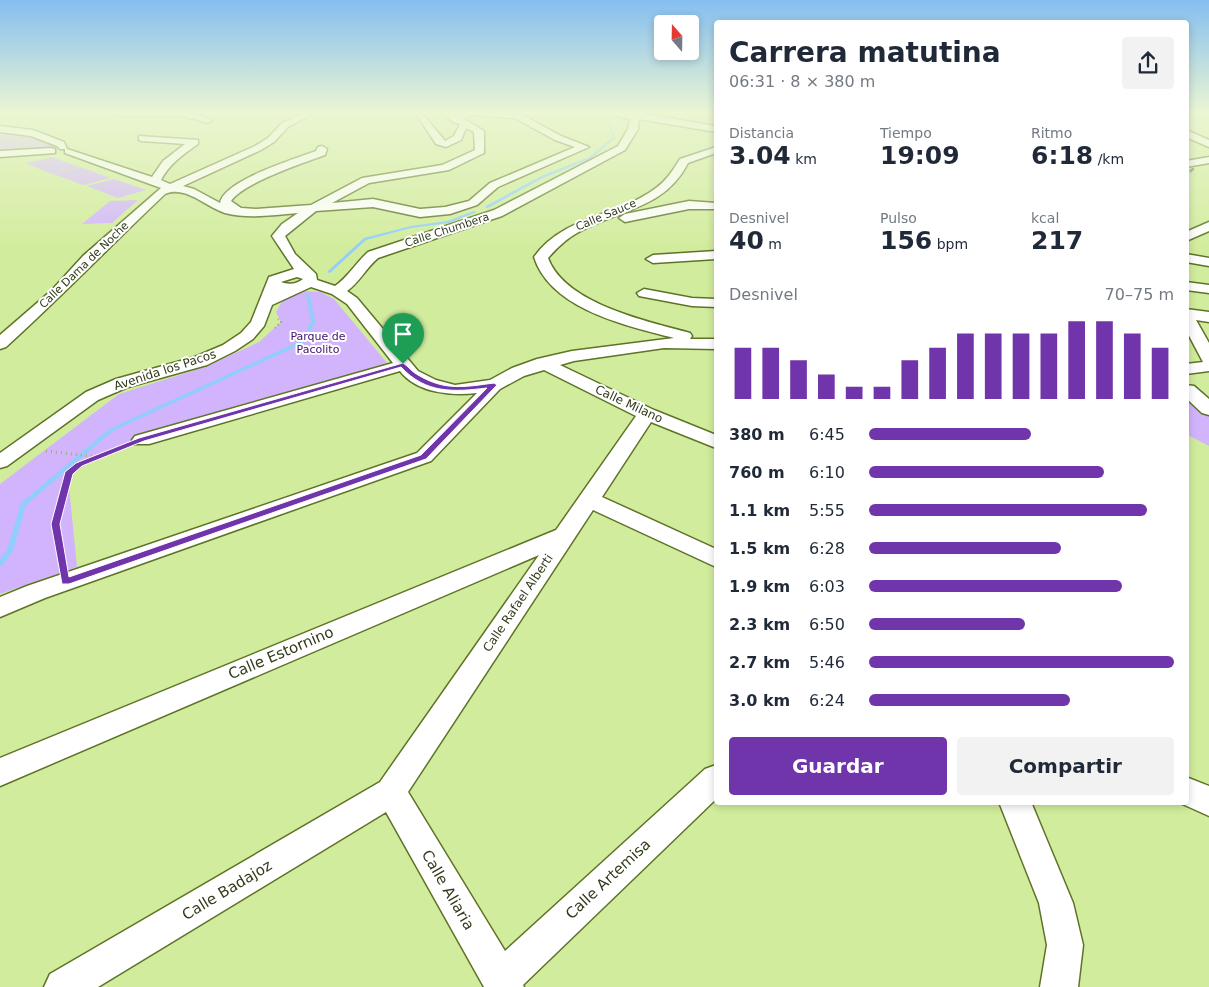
<!DOCTYPE html>
<html lang="es">
<head>
<meta charset="utf-8">
<style>
	body { margin:0; font-family:"DejaVu Sans",sans-serif; background:#f2f2f3; color:#1f2937; height:100vh; display:flex; flex-direction:column; font-size:19px; white-space:nowrap }
	* { box-sizing:border-box; margin:0 }
	p { font-size:16px; color:#747a83 }
	.icon { flex:none; width:28px; height:28px; fill:none; stroke:currentColor; stroke-width:2; stroke-linecap:round; stroke-linejoin:round }
	.map { position:relative; flex:1; overflow:hidden }
	.drawer { position:absolute; left:714px; top:20px; width:475px; height:785px; display:flex; flex-direction:column; background:#fff; border-radius:5px; box-shadow:0 2px 8px #0003 }
	.drawer>* { flex:none }
	.needle { width:32px; rotate:340deg }
	.fabs { position:absolute; left:654px; top:15px; display:grid; gap:10px }
	.fabs a { display:grid; place-items:center; width:45px; height:45px; border-radius:5px; background:#fff; box-shadow:0 2px 8px #0003; font-size:25px }
	.pin { position:absolute; display:grid; place-items:center; width:42px; height:42px; color:#fff; margin:-51px -21px; border-radius:50% 50% 50% 0; rotate:-45deg; box-shadow:0 0 5px #0007 }
	.pin .icon { rotate:45deg }
	.round { display:grid; place-items:center; flex:none; width:52px; height:52px; border-radius:5px; background:#f2f2f3 }
	.head { display:flex; align-items:center; justify-content:space-between; height:85px; padding:0 15px }
	h1 { font-size:28px; font-weight:800; line-height:38px }
	.metrics { display:grid; grid-template-columns:repeat(3,1fr); gap:8px; height:85px; padding:5px 15px }
	.metrics div { display:grid; align-content:center }
	.metrics b { font-size:25px; font-weight:800 }
	.metrics small { font-size:14px; font-weight:400 }
	.metrics p { font-size:14px }
	.chart { height:140px; padding:10px 15px }
	.chart p { display:flex; justify-content:space-between }
	.chart svg { width:100%; height:90px; margin-top:5px; stroke:#7135ab; stroke-width:6 }
	.action { display:flex; gap:10px; margin-top:auto; padding:10px 15px }
	.action a { flex:1; height:58px; border-radius:5px; background:#7135ab; color:#fff; font-size:20px; font-weight:800; line-height:58px; text-align:center }
	.action a+a { background:#f2f2f3; color:#1f2937 }
	ul { padding:0 15px; list-style:none; font-size:16px }
	li { display:grid; grid-template-columns:80px 60px 1fr; align-items:center; height:38px }
	li i { height:12px; border-radius:6px; background:#7135ab }
	.map>svg:first-child { display:block }
	.green { fill:#d2b4fd }
	.lines { fill:none; stroke-linecap:round; stroke-linejoin:round }
	.stream { fill:#91cdfd; fill-rule:evenodd }
	.minor-casing { stroke:#5e7327; stroke-width:3 }
	.path-far2 { stroke:#9baf70; stroke-width:2.5; stroke-dasharray:1 3; stroke-linecap:butt }
	.path-far1 { stroke:#9baf70; stroke-width:3; stroke-dasharray:1 4; stroke-linecap:butt }
	.path { stroke:#9baf70; stroke-width:4; stroke-dasharray:1 4.5; stroke-linecap:butt }
	.minor { fill:#fff; fill-rule:evenodd }
	.rail-casing { stroke:#677647; stroke-width:2.5 }
	.rail { stroke:#fff; stroke-width:2; stroke-dasharray:5; stroke-linecap:butt }
	.route { fill:#7135ab; stroke:#fff; fill-rule:evenodd }
	.labels { text-anchor:middle; dominant-baseline:central; stroke-width:4; stroke-linejoin:round; paint-order:stroke }
	.far-street-label { font-size:11px; fill:#323b1c; stroke:#fff }
	.far-park-label { font-size:11px; fill:#42106c; stroke:#fff }
	.street-label { font-size:12px; fill:#323b1c; stroke:#fff }
	.near-street-label { font-size:15px; fill:#323b1c; stroke:#fff }
</style>
</head>
<body>
<div class="map">
<svg width="1209" height="987" viewBox="0 0 1209 987">
	<rect width="100%" height="100%" fill="#d2ec9d"/>
	<!-- green -->
	<path class="green" d="M0,132L25,134L52,143L53,147L41,150H0Z
		M52,157L79,167L52,174L25,163Z
		M81,167L110,178L83,185L53,174Z
		M114,179L146,190L118,198L87,186Z
		M138,200L112,223L82,224L110,201Z
		M300,291L320,292L334,299L387,363L142,440L79,464L68,476L77,567L0,594V484L119,394L205,367L259,342L281,322L276,312L283,300Z
		M1186,401L1199,404L1209,413V446L1186,434Z"/>
	<g class="lines">
		<!-- stream -->
		<path class="stream" d="M583,112H585L608,116L615,138L591,159L543,178L488,208H486V206L541,176L589,157L613,137L606,118Z
			M474,211L477,212L449,223L411,228L366,240L330,273L327,272L364,238L411,226L447,221Z
			M306,294L310,295L315,322L306,342L113,431L26,505L13,551L2,566H0V559L7,550L21,503L109,429L302,340L311,322Z"/>
		<!-- minor casing -->
		<g class="minor-casing">
			<path id="minor" d="M0,112H6L0,115Z
				M105,112H189L212,120L208,123L184,116H121Z
				M306,112H316L288,127L274,142L261,150L183,186L194,189L220,203C224,180 295,159 316,151L318,147L322,146L327,149L325,155C303,163 243,183 231,201L241,208L256,209L311,205L362,178L442,165L475,150L474,132L466,128L461,140L446,147L436,144L415,112H421L445,141L454,136L460,124L453,122L441,112H451L457,115L464,112H517L561,136L589,147L498,187L477,205L450,214L420,217L373,207L316,211L285,236L295,254L316,274L317,280L335,286C348,277 356,263 368,252L494,210L618,146L628,129L630,119L610,114L609,112H632L716,126V132L639,119L638,129L625,150L502,216L378,258C365,269 359,283 347,291L357,298L418,371L436,380L455,385L490,380L512,368L537,359L572,351L674,338C628,326 551,310 534,257C564,215 618,217 656,188C667,180 673,170 680,159L716,147V153L688,163C664,210 618,209 577,233C566,239 557,248 548,258C565,304 647,321 690,333L692,336L690,339H716V349L664,348L574,361L560,365L654,410L716,435V448L651,422L602,497L716,549V567L593,510L408,792L505,951L705,769L716,765V799L523,985L524,987H484L386,812L98,987H44L50,974L380,782L539,555L0,786V758L556,530L636,416L544,370L524,376L500,389L431,461L45,598L0,617V597L27,586L417,453L477,393C451,396 417,393 400,371L149,444H135L132,440L135,436L393,363L347,304L332,294L311,287L272,305L264,326L253,339L235,351L207,365L128,387L98,400L7,466L0,468V453L86,392L116,379L195,357L223,345L241,333L251,322L269,277L294,269L272,236L282,224L298,213C274,215 248,219 225,213C206,207 185,185 165,194C111,245 60,298 6,347L0,349V335L51,291L83,256L161,188L65,153V149H60L57,146L31,136L0,132V126L33,130L64,142L67,149L152,177L163,161L185,144L142,141L139,140V136L198,140V144C184,154 169,164 161,180L170,184L255,146L268,138L282,123ZM471,115L515,118L555,140L575,147L490,183L469,201L445,207L420,209L373,199L332,203L369,183L449,170L484,153V131L464,119ZM297,277L303,279C297,284 289,285 281,282Z
				M711,112H716V116Z
				M1186,130L1209,140V147L1186,137Z
				M51,148L55,149V153L0,157V151Z
				M1209,157V163L1186,167V161Z
				M689,201L716,203V209H689L625,222L619,218L625,214Z
				M1209,222V231L1186,241V232Z
				M716,251V259L653,263L646,259L653,255Z
				M1186,254L1209,258V266L1186,262Z
				M1186,282L1209,285V293L1186,290Z
				M644,289L692,298L716,299V307L692,306L639,296L637,293Z
				M1186,309L1209,312V322L1196,320L1209,343V371L1186,374V364L1203,362L1186,330Z
				M1186,385L1194,386L1209,399V415L1202,413L1186,398Z
				M1186,777L1209,786V816L1178,802H1186Z
				M999,802H1031L1073,903L1083,945L1078,987H1040L1047,945L1039,903Z"/>
		</g>
		<!-- path-far2 -->
		<path class="path-far2" d="M275,328L281,322L278,319"/>
		<!-- path-far1 -->
		<path class="path-far1" d="M46,451L97,457
			M59,548L55,524L69,472L79,464L125,446"/>
		<!-- path -->
		<path class="path" d="M59,547L62,564"/>
		<!-- minor -->
		<use href="#minor" class="minor"/>
		<!-- rail casing -->
		<g class="rail-casing">
			<path id="rail" d="M1186,175L1193,169"/>
		</g>
		<!-- rail -->
		<use href="#rail" class="rail"/>
	</g>
	<!-- sky -->
	<linearGradient id="sky" x2="0" y2="1"><stop stop-color="#85bef0"/><stop offset="0.45" stop-color="#ebf6d3"/><stop offset="1" stop-color="#ebf6d3" stop-opacity="0"/></linearGradient>
	<rect width="1209" height="250" fill="url(#sky)"/>
	<!-- route -->
	<path class="route" d="M403,363C408,366 412,372 418,375C445,391 464,387 494,383L497,385L426,459L69,584H62L51,524L65,472L76,463L139,438ZM401,367C426,394 454,392 487,388L421,455L69,577L60,524L73,474L82,466L144,441Z"/>
	<g class="labels">
		<!-- far-street labels -->
		<g class="far-street-label">
			<text transform="translate(606 215) rotate(-23)">Calle Sauce</text>
			<text transform="translate(447 230) rotate(-18)">Calle Chumbera</text>
			<text transform="translate(84 265) rotate(-44)">Calle Dama de Noche</text>
		</g>
		<!-- far-park labels -->
		<g class="far-park-label">
			<text x="318" y="336">Parque de<tspan x="318" dy="13">Pacolito</tspan></text>
		</g>
		<!-- street labels -->
		<g class="street-label">
			<text transform="translate(165 370) rotate(-18)">Avenida los Pacos</text>
			<text transform="translate(629 404) rotate(25)">Calle Milano</text>
			<text transform="translate(518 603) rotate(-56)">Calle Rafael Alberti</text>
		</g>
		<!-- near-street labels -->
		<g class="near-street-label">
			<text transform="translate(281 653) rotate(-23)">Calle Estornino</text>
			<text transform="translate(608 879) rotate(-43)">Calle Artemisa</text>
			<text transform="translate(227 890) rotate(-31)">Calle Badajoz</text>
			<text transform="translate(448 890) rotate(60)">Calle Aliaria</text>
		</g>
	</g>
</svg>
<div class="fabs">
<a><svg class="needle" viewBox="-14 -14 28 28"><path d="M0-13l5 13h-10z" fill="#e53935"/><path d="M0 13l5-13h-10z" fill="#747a83"/></svg></a>
</div>
<div class="pin" style="left:403px;top:364px;background:#1e9e55"><svg class="icon" aria-label="arrive" viewBox="0 0 24 24"><path d="M6 21V4h12l-3 4 3 4H6"/></svg></div>
<section class="drawer">
<div class="head"><div><h1>Carrera matutina</h1><p>06:31 · 8 × 380 m</p></div><a class="round"><svg class="icon" aria-label="share" viewBox="0 0 24 24"><path d="M12 15V3M7 8l5-5 5 5M5 13v7h14v-7"/></svg></a></div>
<div class="metrics">
<div><p>Distancia</p><b>3.04<small> km</small></b></div>
<div><p>Tiempo</p><b>19:09</b></div>
<div><p>Ritmo</p><b>6:18<small> /km</small></b></div>
</div>
<div class="metrics">
<div><p>Desnivel</p><b>40<small> m</small></b></div>
<div><p>Pulso</p><b>156<small> bpm</small></b></div>
<div><p>kcal</p><b>217</b></div>
</div>
<div class="chart"><p><span>Desnivel</span>70–75 m</p>
<svg viewBox="0 0 160 44" preserveAspectRatio="none"><path d="M5 44V19M15 44V19M25 44V25M35 44V32M45 44V38M55 44V38M65 44V25M75 44V19M85 44V12M95 44V12M105 44V12M115 44V12M125 44V6M135 44V6M145 44V12M155 44V19"/></svg>
</div>
<ul>
<li><b>380 m</b>6:45<i style="width:53%"></i></li>
<li><b>760 m</b>6:10<i style="width:77%"></i></li>
<li><b>1.1 km</b>5:55<i style="width:91%"></i></li>
<li><b>1.5 km</b>6:28<i style="width:63%"></i></li>
<li><b>1.9 km</b>6:03<i style="width:83%"></i></li>
<li><b>2.3 km</b>6:50<i style="width:51%"></i></li>
<li><b>2.7 km</b>5:46<i style="width:100%"></i></li>
<li><b>3.0 km</b>6:24<i style="width:66%"></i></li>
</ul>
<div class="action"><a>Guardar</a><a>Compartir</a></div>
</section>
</div>
</body>
</html>
